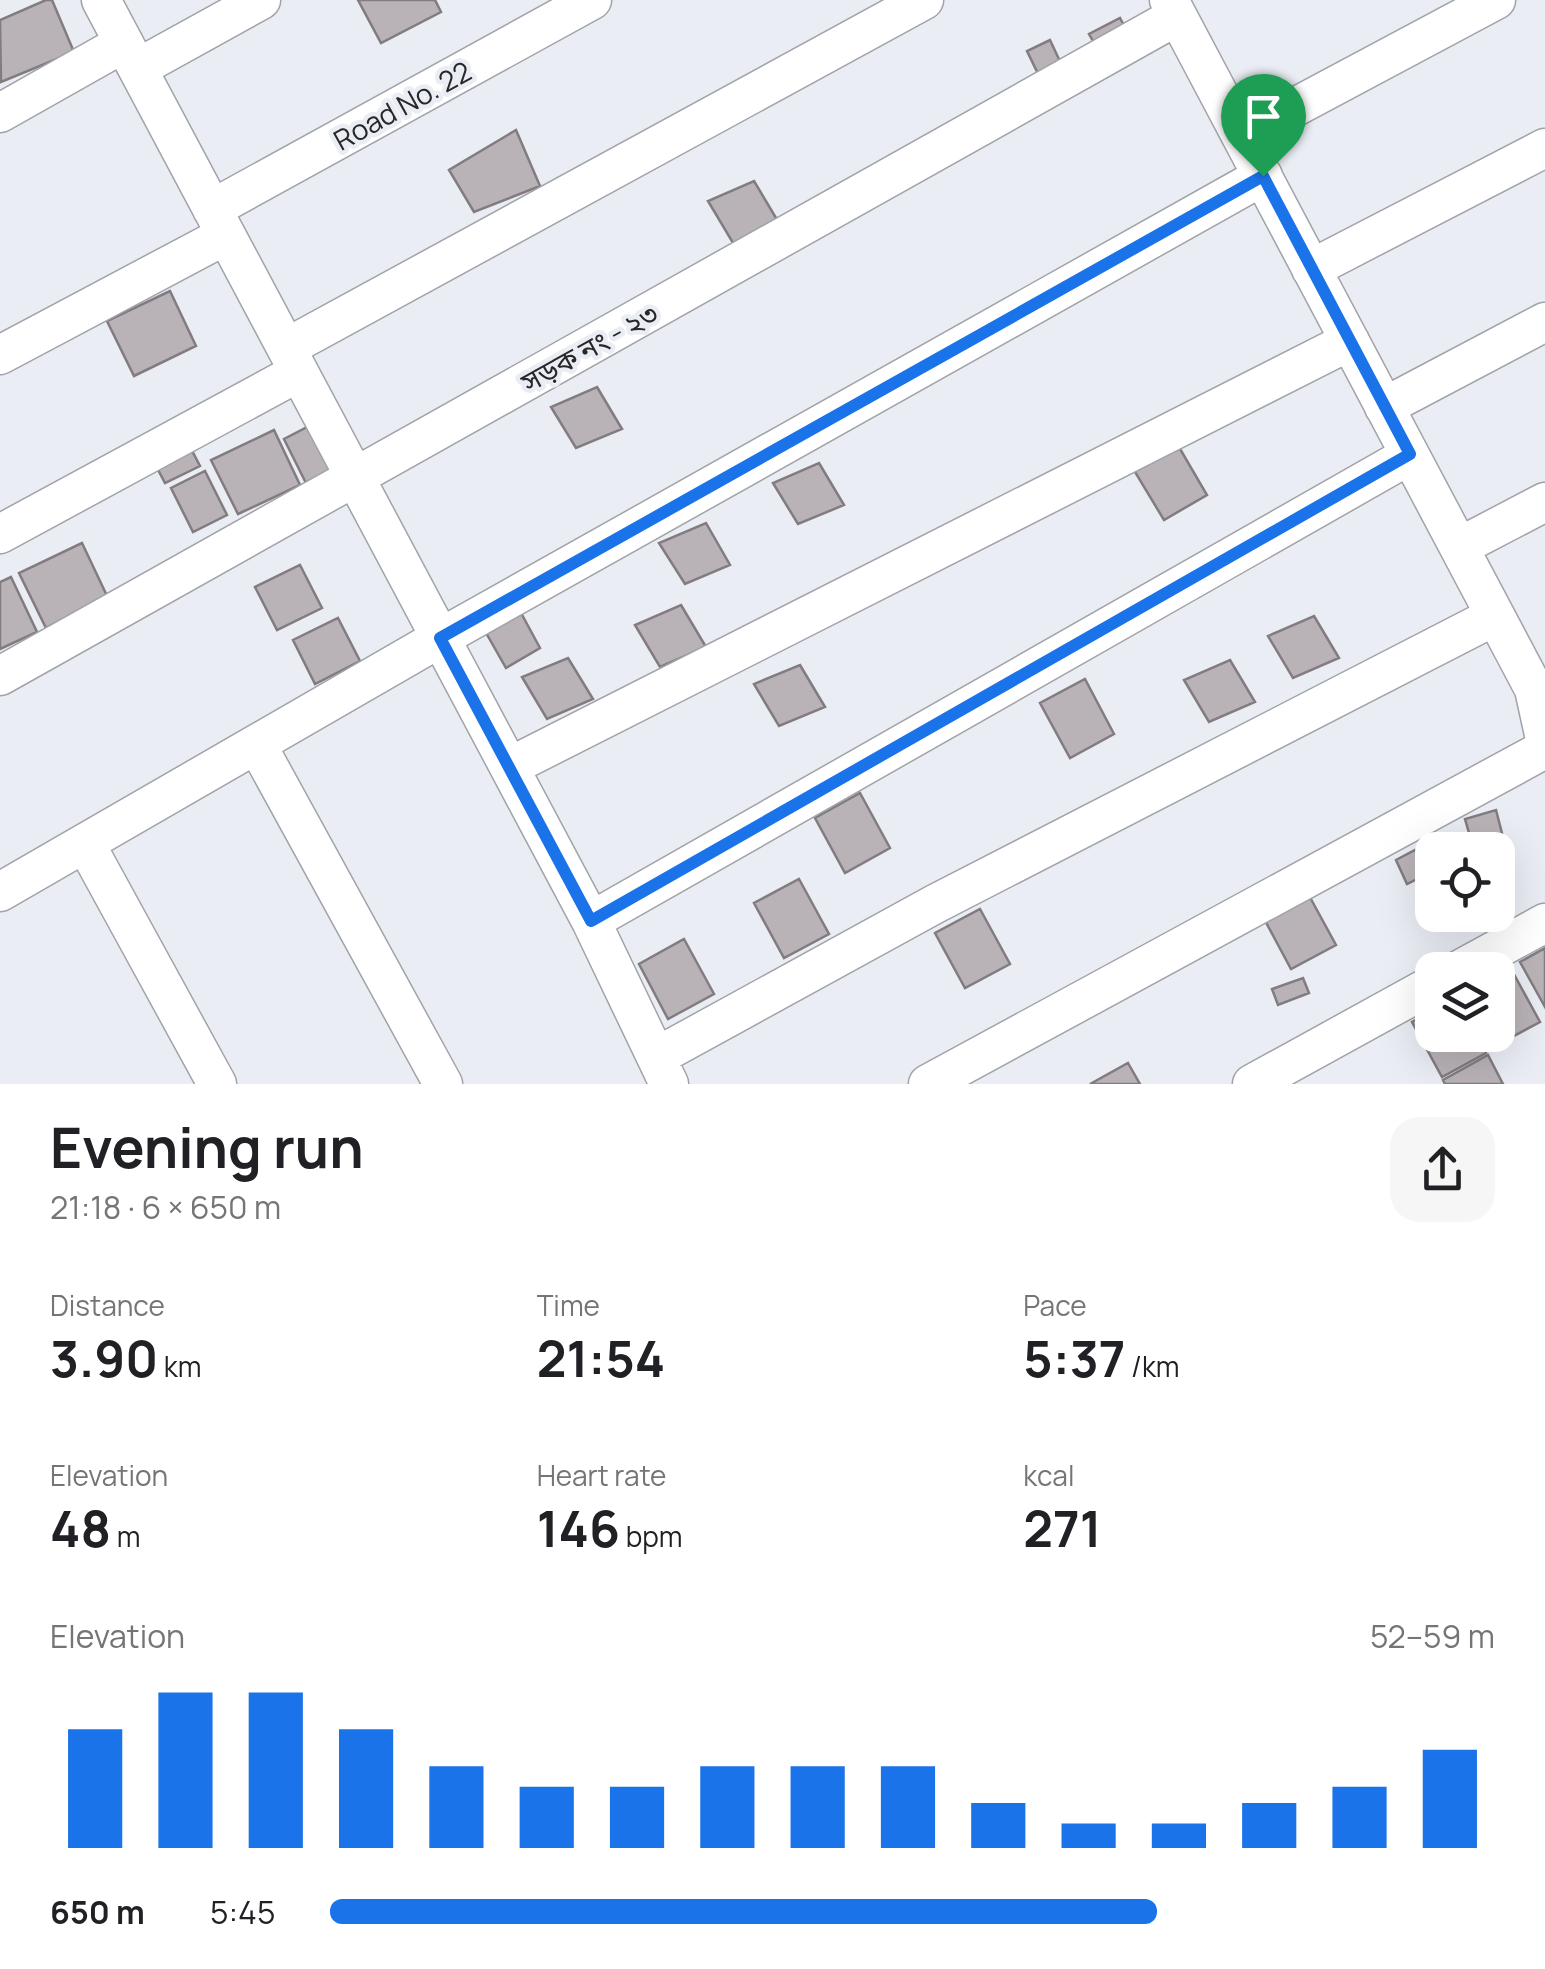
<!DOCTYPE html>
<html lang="en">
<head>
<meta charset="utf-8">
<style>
	body { margin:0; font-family:Manrope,"Noto Sans Bengali",sans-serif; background:#f6f6f6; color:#202124; height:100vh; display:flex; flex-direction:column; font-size:38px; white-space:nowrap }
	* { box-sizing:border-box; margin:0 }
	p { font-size:32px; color:#757577 }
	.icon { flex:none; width:55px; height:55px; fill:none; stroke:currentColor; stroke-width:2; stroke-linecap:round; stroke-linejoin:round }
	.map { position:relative; height:1084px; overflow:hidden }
	.details { display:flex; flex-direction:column; background:#fff; flex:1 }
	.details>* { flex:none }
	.tools { position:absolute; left:1415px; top:832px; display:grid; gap:20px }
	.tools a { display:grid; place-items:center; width:100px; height:100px; border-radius:20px; background:#fff; box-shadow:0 10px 40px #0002; font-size:50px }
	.pin { position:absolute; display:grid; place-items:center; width:85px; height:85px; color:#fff; margin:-102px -42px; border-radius:50% 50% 50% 0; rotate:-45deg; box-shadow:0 0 10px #0007 }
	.pin .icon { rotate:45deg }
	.round { display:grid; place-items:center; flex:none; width:105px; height:105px; border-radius:30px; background:#f6f6f6 }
	.overview { display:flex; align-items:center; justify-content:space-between; height:170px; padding:0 50px }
	h1 { font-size:55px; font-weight:700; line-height:75px }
	.metrics { display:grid; grid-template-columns:repeat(3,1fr); gap:15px; height:170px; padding:10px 50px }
	.metrics div { display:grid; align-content:center }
	.metrics b { font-size:50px; font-weight:700 }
	.metrics small { font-size:28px; font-weight:400 }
	.metrics p { font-size:28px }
	.chart { height:280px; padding:20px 50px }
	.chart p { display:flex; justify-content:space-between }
	.chart svg { width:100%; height:180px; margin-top:10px; stroke:#1a73e8; stroke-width:6 }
	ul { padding:0 50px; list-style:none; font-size:32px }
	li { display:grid; grid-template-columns:160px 120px 1fr; align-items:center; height:75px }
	li i { height:25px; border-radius:12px; background:#1a73e8 }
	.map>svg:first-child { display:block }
	.building { fill:#b9b3b7; stroke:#827c80; stroke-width:2.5 }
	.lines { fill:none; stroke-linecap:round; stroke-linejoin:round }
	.minor-casing { stroke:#a0a3a9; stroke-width:41 }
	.minor { stroke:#fff; stroke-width:38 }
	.route-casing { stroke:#fff; stroke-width:20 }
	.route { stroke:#1a73e8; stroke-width:12 }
	.labels { text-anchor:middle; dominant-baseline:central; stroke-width:9; stroke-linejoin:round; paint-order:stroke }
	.street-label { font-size:28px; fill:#262729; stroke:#eaedf4 }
</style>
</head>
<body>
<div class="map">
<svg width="1545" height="1084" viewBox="0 0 1545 1084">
	<rect width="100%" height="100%" fill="#eaedf4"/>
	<!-- building -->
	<path class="building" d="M46,0H52L74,52L1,82L0,20Z
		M358,0H435L441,12L381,43Z
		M1120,18L1127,31L1097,48L1089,34Z
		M1050,40L1064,70L1042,82L1027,51Z
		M516,130L540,186L474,212L449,170Z
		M754,181L779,223L733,243L708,201Z
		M170,291L196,346L134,376L107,321Z
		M597,387L622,429L576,448L551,407Z
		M317,422L339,466L306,483L284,439Z
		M274,430L300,485L238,514L211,460Z
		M1176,442L1207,495L1164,520L1132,467Z
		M188,443L200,466L165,483L153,460Z
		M819,463L844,505L798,524L773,483Z
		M205,471L227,515L193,532L171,488Z
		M706,523L730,565L685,584L659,543Z
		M82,543L108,598L46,628L19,573Z
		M300,565L322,608L277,630L255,587Z
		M11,577L37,632L0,649V582Z
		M681,605L706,647L660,667L635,625Z
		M520,611L540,648L506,668L485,631Z
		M1314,616L1339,658L1293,678L1268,636Z
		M338,618L360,661L315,684L293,640Z
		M568,658L593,699L547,719L522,677Z
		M1230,660L1255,702L1209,722L1184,680Z
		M800,665L825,707L779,726L754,684Z
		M1085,679L1114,734L1070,758L1040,703Z
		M860,793L890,848L845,873L815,818Z
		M1496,810L1505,845L1474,850L1465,819Z
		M1415,850L1427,874L1407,884L1396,860Z
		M799,879L829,934L784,958L754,903Z
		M1306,890L1336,945L1291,969L1262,915Z
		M980,909L1010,964L965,988L935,933Z
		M684,939L714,994L668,1019L639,964Z
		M1545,948V1007L1520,962Z
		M1510,967L1540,1022L1495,1046L1489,1035H1498V974Z
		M1303,978L1309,993L1278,1005L1272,989Z
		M1432,1011V1035H1477L1486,1053L1442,1077L1412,1022Z
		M1488,1055L1503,1084H1445L1443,1080Z
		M1128,1063L1140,1084H1090Z"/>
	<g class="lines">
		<!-- minor casing -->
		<g class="minor-casing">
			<path id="minor" d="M101,0L591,921L669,1084
				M1169,0L1534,689L1545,739
				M138,68L261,0
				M0,113L124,43
				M1241,136L1496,0
				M212,209L592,0
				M1311,269L1545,148
				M286,348L924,0
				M0,355L226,235
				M1384,407L1545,322
				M0,534L299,372
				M1459,547L1545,502
				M0,676L1177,16
				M257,745L443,1084
				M509,767L1350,341
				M85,843L217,1084
				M0,892L440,638L1263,176
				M591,921L1410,455
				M1459,970L1545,923
				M656,1057L935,904L1495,616
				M928,1084L1545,749
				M1252,1084L1432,985"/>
		</g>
		<!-- minor -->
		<use href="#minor" class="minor"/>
	</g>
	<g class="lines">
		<!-- route casing -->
		<g class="route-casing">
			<path id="route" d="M1263,176L1410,454L591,921L440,638Z"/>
		</g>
		<!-- route -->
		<use href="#route" class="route"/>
	</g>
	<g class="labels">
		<!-- street labels -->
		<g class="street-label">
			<text transform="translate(402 105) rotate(-29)">Road No. 22</text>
			<text transform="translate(589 347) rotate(-29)">সড়ক নং - ২৩</text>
		</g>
	</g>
</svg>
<div class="tools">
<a><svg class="icon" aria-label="locate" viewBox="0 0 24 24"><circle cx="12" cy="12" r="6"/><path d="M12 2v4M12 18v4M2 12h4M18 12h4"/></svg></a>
<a><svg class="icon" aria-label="layers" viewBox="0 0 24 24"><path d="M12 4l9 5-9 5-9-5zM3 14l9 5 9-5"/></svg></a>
</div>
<div class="pin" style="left:1263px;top:176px;background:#1e9e55"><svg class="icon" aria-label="arrive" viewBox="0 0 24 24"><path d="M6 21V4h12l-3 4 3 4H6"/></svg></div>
</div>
<section class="details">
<div class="overview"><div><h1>Evening run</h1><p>21:18 · 6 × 650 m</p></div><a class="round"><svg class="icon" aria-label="share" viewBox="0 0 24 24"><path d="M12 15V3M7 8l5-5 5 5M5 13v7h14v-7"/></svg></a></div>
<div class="metrics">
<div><p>Distance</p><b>3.90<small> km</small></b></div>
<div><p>Time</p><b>21:54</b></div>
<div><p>Pace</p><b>5:37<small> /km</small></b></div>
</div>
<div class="metrics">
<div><p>Elevation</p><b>48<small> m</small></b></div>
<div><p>Heart rate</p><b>146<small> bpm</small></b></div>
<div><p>kcal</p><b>271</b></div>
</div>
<div class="chart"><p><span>Elevation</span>52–59 m</p>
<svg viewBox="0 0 160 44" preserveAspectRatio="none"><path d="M5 44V15M15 44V6M25 44V6M35 44V15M45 44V24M55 44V29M65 44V29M75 44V24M85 44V24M95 44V24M105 44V33M115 44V38M125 44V38M135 44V33M145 44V29M155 44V20"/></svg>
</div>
<ul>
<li><b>650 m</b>5:45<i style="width:71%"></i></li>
</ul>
</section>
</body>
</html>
